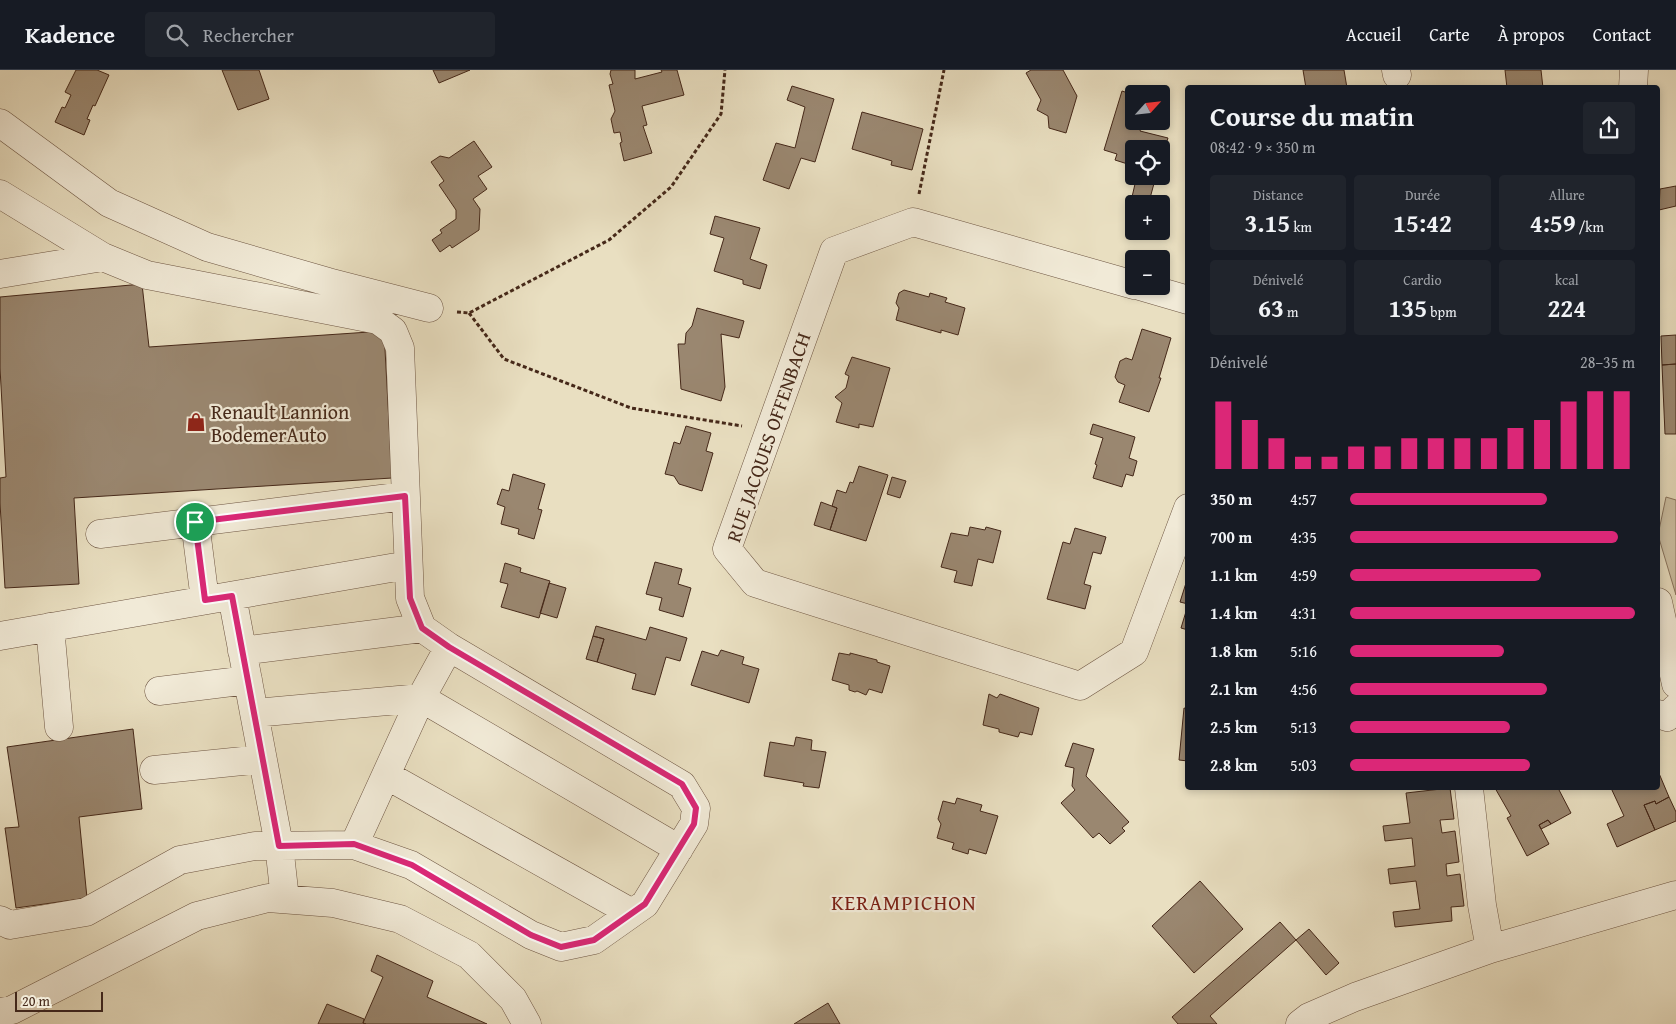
<!DOCTYPE html>
<html lang="fr">
<head>
<meta charset="utf-8">
<style>
	body { margin:0; font-family:"Gentium Book Plus",serif; background:#20242c; color:#f1f3f6; height:100vh; display:flex; flex-direction:column; font-size:19px; white-space:nowrap }
	* { box-sizing:border-box; margin:0 }
	p { font-size:16px; color:#9ea1a6 }
	.icon { flex:none; width:28px; height:28px; fill:none; stroke:currentColor; stroke-width:2; stroke-linecap:round; stroke-linejoin:round }
	.map { position:relative; flex:1; overflow:hidden }
	.side { position:absolute; left:1185px; top:15px; width:475px; height:705px; display:flex; flex-direction:column; background:#171b24; border-radius:5px; box-shadow:0 2px 8px #0003 }
	.side>* { flex:none }
	.needle { width:32px; rotate:63deg }
	.tools { position:absolute; left:1125px; top:15px; display:grid; gap:10px }
	.tools a { display:grid; place-items:center; width:45px; height:45px; border-radius:5px; background:#171b24; box-shadow:0 2px 8px #0003; font-size:25px }
	.scale { position:absolute; left:15px; bottom:12px; width:88px; box-sizing:border-box; padding-left:5px; border:2px solid #452819; border-top:0; font-size:14px; line-height:18px; white-space:nowrap; color:#452819; -webkit-text-stroke:4px #f1ead7; paint-order:stroke }
	.pin { position:absolute; display:grid; place-items:center; width:42px; height:42px; color:#fff; margin:-21px; border:2px solid #fff; border-radius:50%; box-shadow:0 1px 5px #0007 }
	.round { display:grid; place-items:center; flex:none; width:52px; height:52px; border-radius:5px; background:#20242c }
	.summary { display:flex; align-items:center; justify-content:space-between; height:85px; padding:0 25px }
	h1 { font-size:28px; font-weight:600; line-height:38px }
	.figures { display:grid; grid-template-columns:repeat(3,1fr); gap:8px; height:85px; padding:5px 25px }
	.figures div { display:grid; align-content:center; border-radius:5px; background:#20242c; text-align:center }
	.figures b { font-size:25px; font-weight:600 }
	.figures small { font-size:14px; font-weight:400 }
	.figures p { font-size:14px }
	.chart { height:140px; padding:10px 25px }
	.chart p { display:flex; justify-content:space-between }
	.chart svg { width:100%; height:90px; margin-top:5px; stroke:#db2777; stroke-width:6 }
	ul { padding:0 25px; list-style:none; font-size:16px }
	li { display:grid; grid-template-columns:80px 60px 1fr; align-items:center; height:38px }
	li i { height:12px; border-radius:6px; background:#db2777 }
	header { display:flex; align-items:center; gap:30px; box-sizing:border-box; height:70px; padding:0 25px; background:#171b24; border-bottom:1px solid #363941 }
	header strong { font-size:24px }
	nav { display:flex; gap:28px; margin-inline-start:auto; font-size:18px }
	.search { width:350px; height:45px; background:#20242c; display:flex; align-items:center; gap:12px; box-sizing:border-box; padding:0 18px; border-radius:5px; color:#9ea1a6; font-size:19px }
	.map>svg:first-child { display:block }
	.green { fill:#cdc0a4; stroke:#89745e }
	.building { fill:#9a8770; stroke:#452819 }
	.lines { fill:none; stroke-linecap:round; stroke-linejoin:round }
	.minor-casing { stroke:#6e5643; stroke-width:29 }
	.path { stroke:#452819; stroke-width:3; stroke-dasharray:4 2.5; stroke-linecap:butt }
	.minor { stroke:#f1ead7; stroke-width:28 }
	.route-casing { stroke:#fff; stroke-width:10 }
	.route { stroke:#db2777; stroke-width:6 }
	.labels { text-anchor:middle; dominant-baseline:central; stroke-width:4.5; stroke-linejoin:round; paint-order:stroke }
	.poi-label { font-size:20px; fill:#452819; stroke:#f1ead7; text-anchor:start }
	.street-label { font-size:20px; fill:#452819; stroke:#f1ead7 }
	.neighbourhood-label { font-size:21px; letter-spacing:1px; fill:#7a1f14; stroke:#f1ead7 }
</style>
</head>
<body>
<header>
<strong>Kadence</strong>
<div class="search"><svg class="icon" aria-label="search" viewBox="0 0 24 24"><circle cx="10" cy="10" r="6"/><path d="M15 15l6 6"/></svg>Rechercher</div>
<nav><a>Accueil</a><a>Carte</a><a>À propos</a><a>Contact</a></nav>
</header>
<div class="map">
<svg width="1676" height="954" viewBox="0 0 1676 954">
	<rect width="100%" height="100%" fill="#e9dfc1"/>
	<filter id="stains"><feTurbulence type="fractalNoise" baseFrequency=".004" numOctaves="4"/><feColorMatrix values="0 0 0 0 .2 0 0 0 0 .09 0 0 0 0 .02 0 0 0 .5 -.17"/></filter>
	<radialGradient id="worn" r=".72"><stop offset=".6" stop-color="#630" stop-opacity="0"/><stop offset="1" stop-color="#630" stop-opacity=".3"/></radialGradient>
	<!-- green -->
	<path class="green" d="M1666,427L1676,430V525L1658,465Z"/>
	<!-- building -->
	<path class="building" d="M76,0H97L109,5L95,36L93,35L87,49L90,50L84,65L55,52L62,37L65,38L71,25L65,22Z
		M222,0H259L269,29L238,40Z
		M433,0H470L439,13Z
		M611,0H635V9L662,2L661,0H677L684,25L642,36L647,55L643,56L652,83L624,91L620,73L622,72L620,62L614,63L611,49L615,41L609,15L613,14L610,4Z
		M1031,0H1063L1077,26L1066,63L1049,58L1048,46L1037,40L1041,30L1026,3Z
		M1303,0H1344L1347,18H1306Z
		M1505,0H1541L1543,18H1507Z
		M792,16L834,29L815,92L801,88L789,119L763,110L776,73L795,78L805,37L787,30Z
		M1122,21L1134,25V51H1143L1140,61L1168,68L1161,90V79H1134V96L1115,90L1117,84L1104,80Z
		M862,42L923,59L912,100L891,95L892,91L852,79Z
		M474,71L492,97L478,106L487,119L473,129L480,139L479,160L452,178L450,175L440,182L432,170L442,163L440,160L456,149V140L439,115L444,111L431,92L440,86L449,88Z
		M1134,97V106H1156L1149,132L1132,127L1135,114L1129,112Z
		M1676,116V136L1659,140L1660,119Z
		M715,146L760,158L750,189L767,195L760,219L743,214V210L714,201L724,168L710,164Z
		M142,214L149,277L384,261L392,408L74,428L79,514L5,518L0,433V408L6,407L0,298V227Z
		M904,220L929,227L930,223L947,228L945,232L965,238L958,265L941,260V263L896,250L899,238L896,233L899,223Z
		M697,238L744,251L739,268L721,264L725,317L721,331L681,319L678,274H685L686,263L692,256Z
		M1142,259L1171,268L1159,308H1161L1149,342L1119,332L1125,315L1118,312L1115,307L1120,291L1126,288L1132,290Z
		M1676,265V294L1662,295L1661,266Z
		M852,287L890,298L873,357L859,354V358L836,352L842,333L835,327L846,318L849,306L845,304Z
		M1676,294V364H1665L1662,295Z
		M1093,354L1135,367L1129,388L1137,391L1133,406L1126,404L1122,417L1093,408L1097,395L1095,394L1103,368L1090,364Z
		M686,356L711,363L706,381L713,383L702,421L679,414L674,406L665,404L674,372L680,374Z
		M859,396L888,405L866,471L830,460L837,438L832,436L837,420L846,423L850,412L853,413Z
		M513,404L545,414L538,439L542,440L534,469L518,464L519,459L501,454L505,437L497,434L502,419L509,421Z
		M892,407L906,411L900,428L887,424Z
		M821,432L837,438L830,460L814,455Z
		M970,457L985,460L986,457L1001,461L993,493L978,489L972,516L954,512L957,501L941,497L951,463L968,466Z
		M1075,458L1106,467L1101,484L1093,482L1084,514L1091,516L1085,539L1047,529L1063,472L1070,474Z
		M655,492L682,499L678,514L691,518L683,547L659,540L662,528L646,524Z
		M505,493L521,498L520,502L550,511L539,548L501,537L508,514L500,512Z
		M549,513L566,518L557,548L540,543Z
		M1186,513H1188V534L1180,532Z
		M1188,535V560L1181,558Z
		M596,556L646,570L650,557L687,568L680,591L666,587L655,625L632,619L636,604L597,592L604,569L593,566Z
		M593,566L604,569L597,592L586,589Z
		M721,580L744,587L742,594L759,599L749,633L691,615L702,581L718,586Z
		M839,583L850,585V583L877,590V592L890,596L882,623L869,619L866,625L857,621L855,622L849,620V615L832,610Z
		M989,624L997,628L1000,624L1039,638L1032,665L1020,662L1018,667L999,662V659L983,655Z
		M1184,638L1188,639V691L1179,690Z
		M133,659L142,739L79,747L87,828L16,838L5,758L19,757L7,677Z
		M796,667L812,670L811,680L826,682L819,718L803,716L804,713L764,706L770,672L794,676Z
		M1073,673L1094,679L1086,706L1129,752L1122,758L1125,761L1110,774L1099,763L1093,768L1061,733L1075,720L1072,716L1074,698L1065,696Z
		M1658,701L1669,727L1656,734L1655,731L1644,735L1655,760L1617,777L1607,754L1624,746L1611,718H1658Z
		M1450,718L1454,749L1440,750L1442,763L1455,761L1459,792L1446,794L1447,806L1460,804L1464,836L1451,837L1452,851L1395,857L1393,842L1420,839L1416,811L1390,814L1388,799L1415,796L1412,768L1385,771L1383,756L1410,753L1406,723Z
		M1495,718H1558L1571,743L1551,754L1548,750L1539,755L1549,774L1527,786L1507,748L1511,746Z
		M1669,727L1676,742V751L1655,760L1644,735L1655,731L1656,734Z
		M957,728L982,735L980,741L998,746L986,784L969,779L968,784L952,779L954,773L937,768L941,754L938,749L943,731L955,734Z
		M1548,750L1551,754L1541,759L1539,755Z
		M1200,811L1243,859L1194,903L1152,856Z
		M1280,852L1296,870L1210,946L1217,954H1178L1172,947Z
		M1309,859L1339,893L1326,905L1296,870Z
		M377,885L433,911L427,927L487,954H366L363,953L383,907L371,901Z
		M828,933L840,954H794Z
		M327,934L364,949L363,953L366,954H318Z"/>
	<g class="lines">
		<!-- minor casing -->
		<g class="minor-casing">
			<path id="minor" d="M1396,0L1397,5
				M1633,18L1634,0
				M0,53L109,133L207,177L328,212L429,238
				M0,124L103,187L147,205L378,250L393,261L400,278L410,528L422,558L449,577L682,715L696,738L694,754L645,834L594,870L561,877L531,865L411,795L354,775L255,776L180,790L86,842L10,855L0,850
				M0,204L103,187
				M1134,215L913,152L834,181L727,479L755,513L1080,616L1134,582L1188,438
				M1140,216L1188,230
				M195,452L205,530
				M100,464L405,426
				M232,526L279,775L285,829
				M1658,532L1676,614
				M50,557L59,657
				M0,566L408,495
				M242,581L422,558
				M159,621L248,610
				M254,643L421,628L679,779
				M1658,644L1667,647L1676,638
				M154,700L262,689
				M386,705L632,843
				M1469,718L1482,835L1490,879
				M354,775L421,628L449,577
				M0,942L12,940L197,846L268,828L333,833L400,849L469,885L513,929L527,954
				M1300,954L1309,947L1355,927L1490,879L1676,825"/>
		</g>
		<!-- path -->
		<path class="path" d="M919,124L944,0
			M457,242L469,243L609,170L671,117L721,44L725,0
			M469,243L504,289L631,338L742,356"/>
		<!-- minor -->
		<use href="#minor" class="minor"/>
	</g>
	<g class="lines">
		<!-- route casing -->
		<g class="route-casing">
			<path id="route" d="M405,426L410,528L422,558L449,577L682,714L696,738L694,754L645,834L594,870L561,877L531,865L412,795L354,774L279,776L232,526L205,530L195,452Z"/>
		</g>
		<!-- route -->
		<use href="#route" class="route"/>
	</g>
	<!-- icons -->
	<defs>
		<g id="shop-bare" transform="scale(1.5)"><path d="M-5-2.5h2.3a2.7 3.5 0 0 1 5.4 0H5L5.5 6h-11ZM-1.5-2.5h3a1.5 2.3 0 0 0-3 0Z" fill="#8f2418" stroke="#f1ead7" stroke-width="2.5" paint-order="stroke"/></g>
	</defs>
	<g fill-rule="evenodd">
		<use href="#shop-bare" x="196" y="352"/>
	</g>
	<g class="labels">
		<!-- poi labels -->
		<g class="poi-label">
			<text x="211" y="341">Renault Lannion<tspan x="211" dy="23">BodemerAuto</tspan></text>
		</g>
		<!-- street labels -->
		<g class="street-label">
			<text transform="translate(768 367) rotate(-71)">RUE JACQUES OFFENBACH</text>
		</g>
		<!-- neighbourhood labels -->
		<g class="neighbourhood-label">
			<text x="904" y="832">KERAMPICHON</text>
		</g>
	</g>
	<rect width="100%" height="100%" filter="url(#stains)"/>
	<rect width="100%" height="100%" fill="url(#worn)"/>
</svg>
<div class="tools">
<a><svg class="needle" viewBox="-14 -14 28 28"><path d="M0-13l5 13h-10z" fill="#e53935"/><path d="M0 13l5-13h-10z" fill="#9ea1a6"/></svg></a>
<a><svg class="icon" aria-label="locate" viewBox="0 0 24 24"><circle cx="12" cy="12" r="6"/><path d="M12 2v4M12 18v4M2 12h4M18 12h4"/></svg></a>
<a>+</a>
<a>−</a>
</div>
<div class="scale">20 m</div>
<div class="pin" style="left:195px;top:452px;background:#1e9e55"><svg class="icon" aria-label="arrive" viewBox="0 0 24 24"><path d="M6 21V4h12l-3 4 3 4H6"/></svg></div>
<section class="side">
<div class="summary"><div><h1>Course du matin</h1><p>08:42 · 9 × 350 m</p></div><a class="round"><svg class="icon" aria-label="share" viewBox="0 0 24 24"><path d="M12 15V3M7 8l5-5 5 5M5 13v7h14v-7"/></svg></a></div>
<div class="figures">
<div><p>Distance</p><b>3.15<small> km</small></b></div>
<div><p>Durée</p><b>15:42</b></div>
<div><p>Allure</p><b>4:59<small> /km</small></b></div>
</div>
<div class="figures">
<div><p>Dénivelé</p><b>63<small> m</small></b></div>
<div><p>Cardio</p><b>135<small> bpm</small></b></div>
<div><p>kcal</p><b>224</b></div>
</div>
<div class="chart"><p><span>Dénivelé</span>28–35 m</p>
<svg viewBox="0 0 160 44" preserveAspectRatio="none"><path d="M5 44V11M15 44V20M25 44V29M35 44V38M45 44V38M55 44V33M65 44V33M75 44V29M85 44V29M95 44V29M105 44V29M115 44V24M125 44V20M135 44V11M145 44V6M155 44V6"/></svg>
</div>
<ul>
<li><b>350 m</b>4:57<i style="width:69%"></i></li>
<li><b>700 m</b>4:35<i style="width:94%"></i></li>
<li><b>1.1 km</b>4:59<i style="width:67%"></i></li>
<li><b>1.4 km</b>4:31<i style="width:100%"></i></li>
<li><b>1.8 km</b>5:16<i style="width:54%"></i></li>
<li><b>2.1 km</b>4:56<i style="width:69%"></i></li>
<li><b>2.5 km</b>5:13<i style="width:56%"></i></li>
<li><b>2.8 km</b>5:03<i style="width:63%"></i></li>
</ul>
</section>
</div>
</body>
</html>
